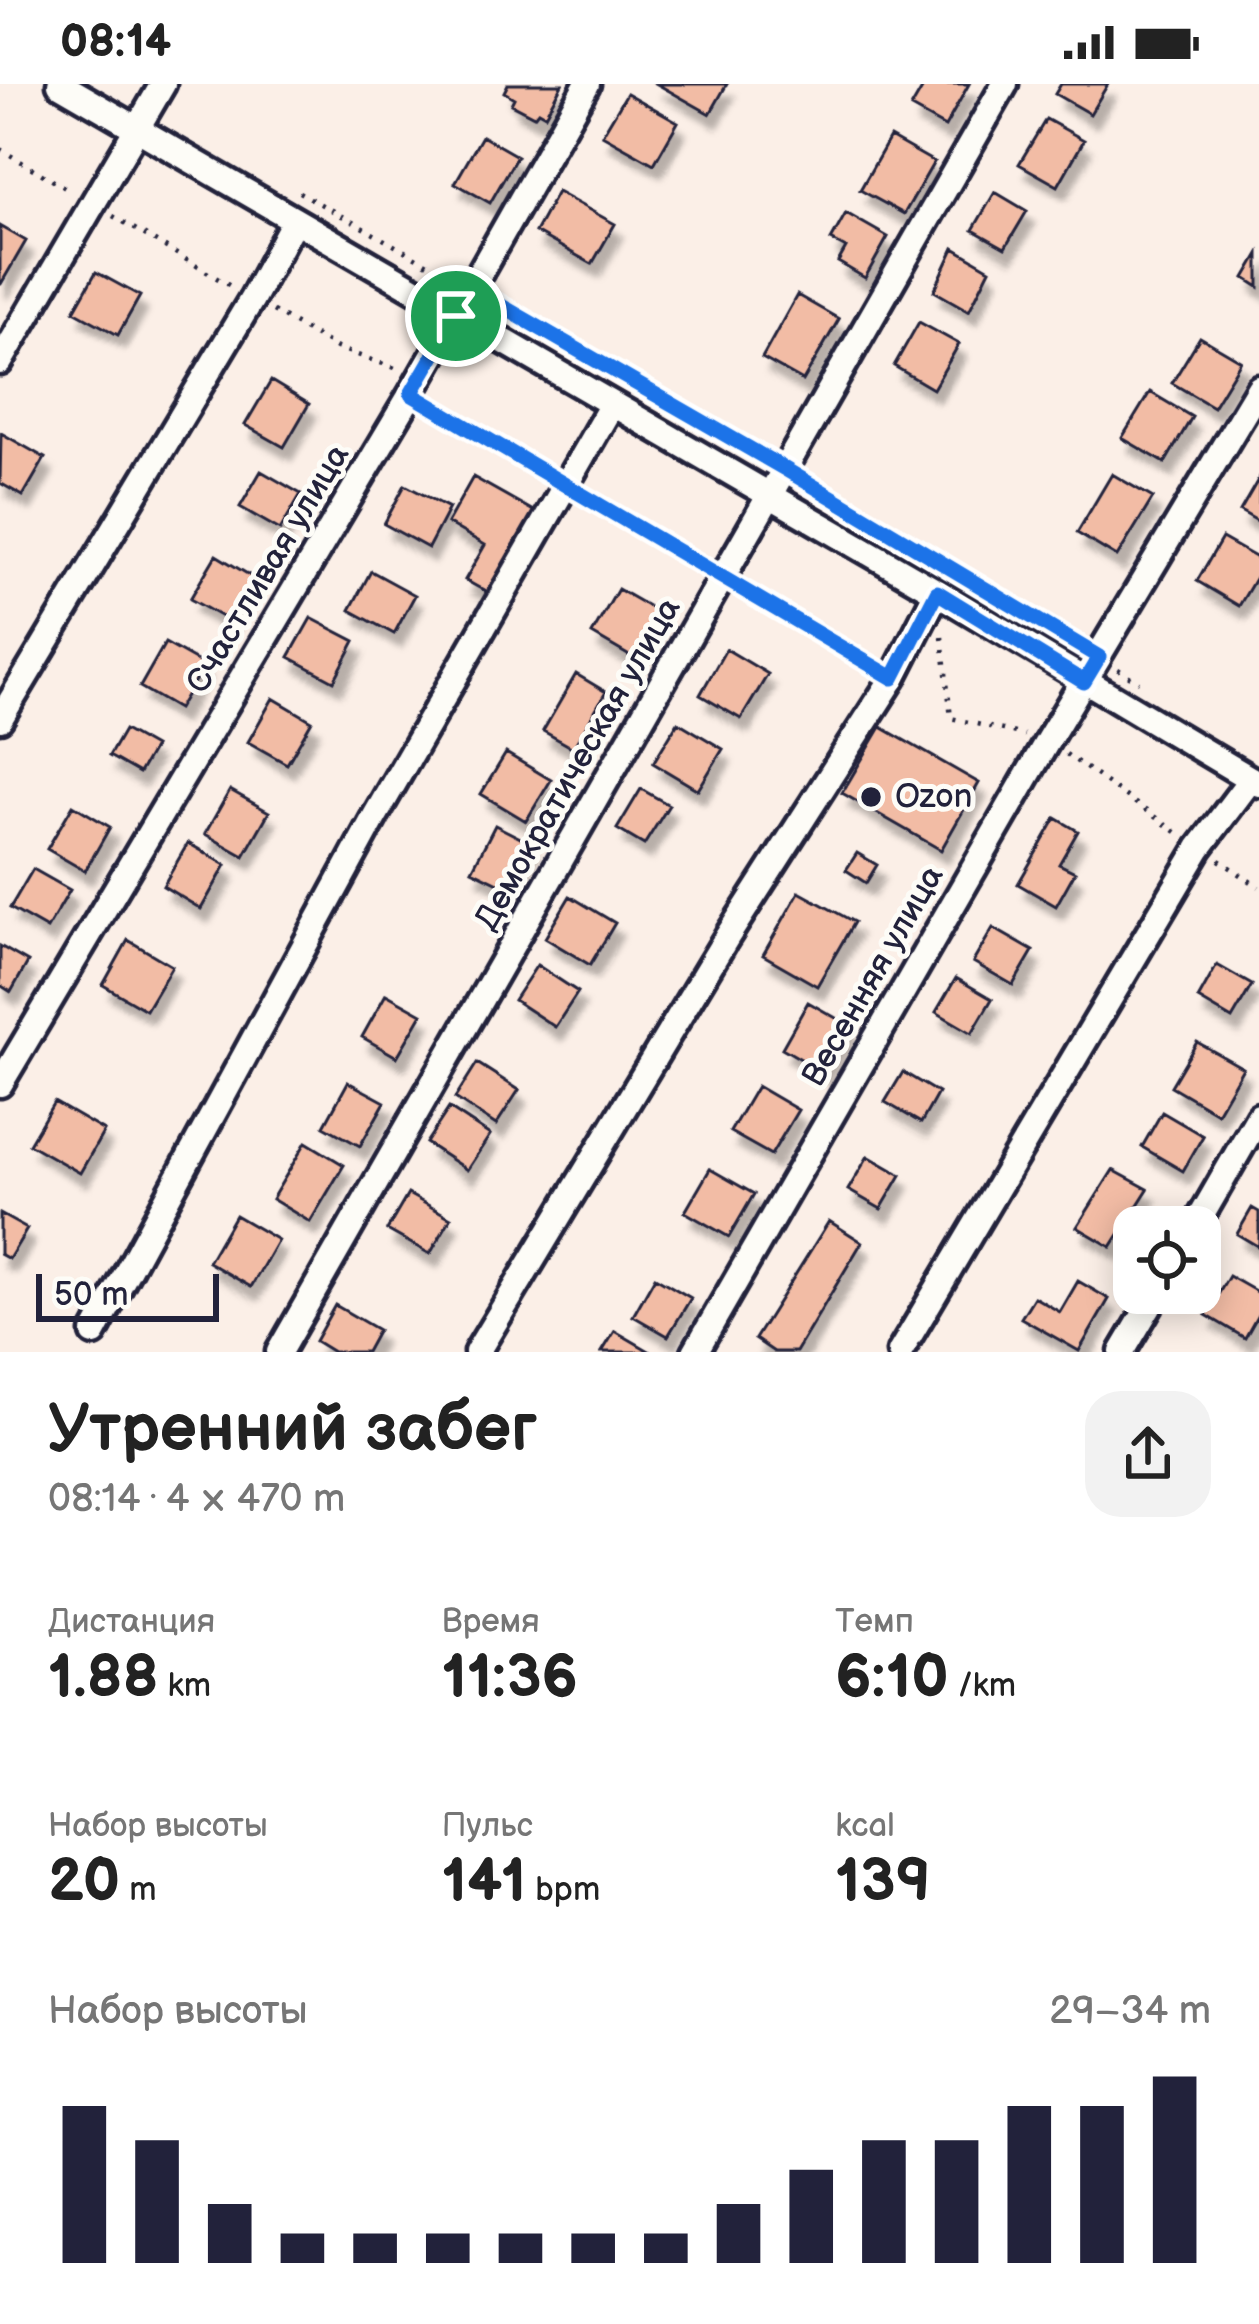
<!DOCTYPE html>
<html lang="ru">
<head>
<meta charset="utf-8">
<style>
	body { margin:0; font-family:"Balsamiq Sans",sans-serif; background:#f2f2f2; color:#222; height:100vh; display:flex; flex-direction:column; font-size:45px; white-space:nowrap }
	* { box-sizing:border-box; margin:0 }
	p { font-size:39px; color:#767676 }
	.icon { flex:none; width:66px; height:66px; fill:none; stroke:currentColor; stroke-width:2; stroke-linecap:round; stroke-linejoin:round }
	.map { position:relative; height:1268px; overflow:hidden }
	.sheet { display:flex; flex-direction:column; background:#fff; flex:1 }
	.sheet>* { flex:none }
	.buttons { position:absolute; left:1113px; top:1122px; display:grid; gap:24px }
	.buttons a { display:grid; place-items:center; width:108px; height:108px; border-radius:24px; background:#fff; box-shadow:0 6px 30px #0003; font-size:60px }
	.scale { position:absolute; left:36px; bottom:30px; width:183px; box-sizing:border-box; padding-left:12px; border:6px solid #22223b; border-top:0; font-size:33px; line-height:42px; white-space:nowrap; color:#22223b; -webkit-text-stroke:9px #fdfcf7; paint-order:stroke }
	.pin { position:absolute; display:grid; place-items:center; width:102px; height:102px; color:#fff; margin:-51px; border:6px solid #fff; border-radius:50%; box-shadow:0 3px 12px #0007 }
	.round { display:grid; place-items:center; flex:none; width:126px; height:126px; border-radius:36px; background:#f2f2f2 }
	.head { display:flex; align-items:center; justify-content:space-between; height:204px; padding:0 48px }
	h1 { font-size:66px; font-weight:800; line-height:90px }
	.metrics { display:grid; grid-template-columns:repeat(3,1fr); gap:18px; height:204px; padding:12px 48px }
	.metrics div { display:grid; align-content:center }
	.metrics b { font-size:60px; font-weight:800 }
	.metrics small { font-size:33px; font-weight:400 }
	.metrics p { font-size:33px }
	.chart { height:336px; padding:24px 48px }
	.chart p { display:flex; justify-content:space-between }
	.chart svg { width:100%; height:216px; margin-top:12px; stroke:#22223b; stroke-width:6 }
	.status { display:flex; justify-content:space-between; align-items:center; height:84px; padding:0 60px; background:#fff; direction:ltr }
	.status svg { height:33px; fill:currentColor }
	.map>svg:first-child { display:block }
	.building { fill:#f2bca5; stroke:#22223b; stroke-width:3; filter:url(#shadow) }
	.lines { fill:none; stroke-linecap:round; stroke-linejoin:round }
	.minor-casing { stroke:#22223b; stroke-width:33 }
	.path { stroke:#22223b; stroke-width:4.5; stroke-dasharray:3 9; stroke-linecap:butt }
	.minor { stroke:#fdfcf7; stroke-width:24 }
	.route-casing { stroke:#fff; stroke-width:24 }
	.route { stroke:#1a73e8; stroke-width:15 }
	.poi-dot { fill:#22223b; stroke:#fdfcf7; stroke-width:4.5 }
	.labels { text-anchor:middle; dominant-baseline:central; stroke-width:10; stroke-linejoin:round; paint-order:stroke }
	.street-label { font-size:33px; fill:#22223b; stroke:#fdfcf7 }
	.poi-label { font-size:33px; fill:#22223b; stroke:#fdfcf7; text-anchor:start }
</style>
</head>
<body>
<div class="status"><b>08:14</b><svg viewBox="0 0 49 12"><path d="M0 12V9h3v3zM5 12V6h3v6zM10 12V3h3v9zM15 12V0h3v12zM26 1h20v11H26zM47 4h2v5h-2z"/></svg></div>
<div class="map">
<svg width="1259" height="1268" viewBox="0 0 1259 1268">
	<defs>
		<filter id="shadow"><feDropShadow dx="7" dy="13" stdDeviation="3" flood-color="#0004"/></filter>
	</defs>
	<rect width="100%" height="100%" fill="#fbefe7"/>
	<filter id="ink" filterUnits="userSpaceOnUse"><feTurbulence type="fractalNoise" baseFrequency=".00833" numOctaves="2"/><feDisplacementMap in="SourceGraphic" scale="24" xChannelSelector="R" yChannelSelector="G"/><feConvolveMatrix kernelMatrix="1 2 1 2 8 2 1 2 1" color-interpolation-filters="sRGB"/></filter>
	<g filter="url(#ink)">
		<!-- building -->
		<path class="building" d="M508,0H562L545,31L538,27L534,32L511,20L514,14L504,8Z
			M657,0H727L710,30Z
			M925,0H969L945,43L911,24Z
			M1061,0H1108L1090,30L1055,10Z
			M627,9L678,38L654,80L602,51Z
			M1046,35L1084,56L1058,102L1019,80Z
			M482,52L517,72L490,119L455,99Z
			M890,53L934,78L904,130L860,106Z
			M557,108L615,140L592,180L535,148Z
			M995,108L1027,127L1005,164L973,146Z
			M846,129L888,153L865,194L838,178L846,164L831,156Z
			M0,142L26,157L1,200H0Z
			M954,164L990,185L969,227L934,207Z
			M1259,170V203L1245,194Z
			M96,188L140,212L118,251L74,227Z
			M797,211L839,235L803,297L762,274Z
			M919,238L959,260L933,305L894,282Z
			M1200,253L1241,277L1213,323L1172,299Z
			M271,297L309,320L284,363L245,341Z
			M1150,308L1192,333L1165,379L1122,354Z
			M1,349L45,374L23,412L0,399Z
			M261,387L301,410L280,446L240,423Z
			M1112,390L1153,414L1117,473L1077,449Z
			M473,393L537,429L492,511L465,496L485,461L447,439Z
			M1259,394V438L1240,427Z
			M405,401L449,424L428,464L384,440Z
			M1222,454L1259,475V488L1239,522L1197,497Z
			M216,471L254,494L229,537L190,515Z
			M371,487L415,511L394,550L350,526Z
			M618,505L660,529L633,574L592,550Z
			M311,534L355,557L334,597L289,573Z
			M165,559L204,581L178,625L140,603Z
			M726,565L768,590L741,635L700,611Z
			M576,590L606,608L573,664L543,647Z
			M273,614L312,637L287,680L248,658Z
			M678,638L723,665L698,706L653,679Z
			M881,643L979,699L941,766L842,709Z
			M124,646L154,663L139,689L109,672Z
			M506,669L551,696L526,737L481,710Z
			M641,705L669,721L644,761L617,745Z
			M230,706L269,728L244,772L205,750Z
			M73,721L110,743L85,787L47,765Z
			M1056,734L1078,747L1059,780L1075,788L1056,822L1018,800Z
			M495,741L532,760L509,804L472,786Z
			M188,759L226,781L201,825L163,802Z
			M857,769L877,781L866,799L846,786Z
			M33,785L70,806L47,845L10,824Z
			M799,808L854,838L817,902L763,871Z
			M570,812L615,839L590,881L545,854Z
			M993,844L1033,867L1013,901L973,878Z
			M128,856L172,882L146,926L103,901Z
			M0,862L28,878L11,908L0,901Z
			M537,881L578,908L555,943L514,916Z
			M1217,881L1252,901L1232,935L1198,915Z
			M956,894L992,915L972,949L936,928Z
			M386,910L422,930L397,973L362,953Z
			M808,918L850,942L823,988L782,964Z
			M1197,958L1243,984L1217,1029L1171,1002Z
			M477,979L519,1006L496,1041L455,1014Z
			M903,988L938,1009L921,1039L885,1018Z
			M348,998L385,1018L360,1062L324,1042Z
			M757,1002L798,1026L771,1071L730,1048Z
			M54,1018L104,1047L80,1089L29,1060Z
			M449,1024L490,1051L467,1086L426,1059Z
			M1162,1028L1203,1052L1183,1087L1142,1063Z
			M306,1058L344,1081L310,1138L272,1115Z
			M868,1072L901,1091L881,1125L848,1106Z
			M710,1085L754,1110L729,1153L685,1128Z
			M1113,1086L1148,1105L1111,1163L1077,1143Z
			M408,1110L451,1134L430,1170L387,1146Z
			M1252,1124L1259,1128V1163L1237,1150Z
			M0,1130L27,1145L9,1175L0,1170Z
			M235,1131L278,1156L251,1203L208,1178Z
			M829,1137L862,1158L796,1268H774L755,1255Z
			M1229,1192L1259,1209V1229L1245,1254L1206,1231Z
			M655,1193L691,1214L668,1252L633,1232Z
			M1078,1197L1109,1215L1079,1267L1021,1234L1034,1213L1060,1228Z
			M335,1221L378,1246L366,1268H333L315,1257Z
			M615,1247L651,1268H602Z"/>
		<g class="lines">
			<!-- minor casing -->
			<g class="minor-casing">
				<path id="minor" d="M60,0L937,508L1259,700
					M0,278L163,0
					M0,635L252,215L294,137
					M0,1000L411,310L587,0
					M1195,1143L1259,1032
					M94,1249L375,732L611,322
					M279,1268L1005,0
					M477,1268L727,853L893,594L937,508
					M695,1268L1048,656L1259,304
					M900,1268L1199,764L1251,695
					M1122,1268L1157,1209"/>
			</g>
			<!-- path -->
			<path class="path" d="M0,65L72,108
				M299,108L451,193
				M113,132L232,203
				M492,217L763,373
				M273,227L337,264L398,285
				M433,323L546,392
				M804,396L1078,560
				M582,413L702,483
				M743,507L873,582
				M942,553L951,634L1024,651
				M1118,585L1139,598
				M1066,670L1179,750
				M1219,776L1259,803"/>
			<!-- minor -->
			<use href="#minor" class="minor"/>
		</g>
	</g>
	<g class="lines" filter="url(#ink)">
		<!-- route casing -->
		<g class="route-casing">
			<path id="route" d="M472,205L785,385L1099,573L1084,598L937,508L893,594L411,310Z"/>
		</g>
		<!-- route -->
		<use href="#route" class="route"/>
	</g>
	<!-- markers -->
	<circle class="poi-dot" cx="871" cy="713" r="12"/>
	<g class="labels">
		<!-- street labels -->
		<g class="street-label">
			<text transform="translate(268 485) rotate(-59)">Счастливая улица</text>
			<text transform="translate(578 680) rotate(-60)">Демократическая улица</text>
			<text transform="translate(873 892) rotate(-60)">Весенняя улица</text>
		</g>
		<!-- poi labels -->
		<g class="poi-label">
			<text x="895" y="713">Ozon</text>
		</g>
	</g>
</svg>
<div class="buttons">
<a><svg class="icon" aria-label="locate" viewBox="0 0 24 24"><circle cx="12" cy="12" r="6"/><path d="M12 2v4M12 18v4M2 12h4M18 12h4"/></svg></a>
</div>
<div class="scale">50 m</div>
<div class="pin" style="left:456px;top:232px;background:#1e9e55"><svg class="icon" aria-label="arrive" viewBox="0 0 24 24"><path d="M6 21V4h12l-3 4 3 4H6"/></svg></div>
</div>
<section class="sheet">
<div class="head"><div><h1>Утренний забег</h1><p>08:14 · 4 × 470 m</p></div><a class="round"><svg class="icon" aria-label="share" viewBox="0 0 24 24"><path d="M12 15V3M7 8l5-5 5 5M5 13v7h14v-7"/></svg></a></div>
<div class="metrics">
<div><p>Дистанция</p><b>1.88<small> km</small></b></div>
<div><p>Время</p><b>11:36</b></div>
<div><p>Темп</p><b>6:10<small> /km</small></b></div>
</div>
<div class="metrics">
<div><p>Набор высоты</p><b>20<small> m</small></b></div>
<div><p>Пульс</p><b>141<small> bpm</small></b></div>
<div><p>kcal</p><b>139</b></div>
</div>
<div class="chart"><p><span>Набор высоты</span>29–34 m</p>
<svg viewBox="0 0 160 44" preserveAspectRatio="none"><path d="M5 44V12M15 44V19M25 44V32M35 44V38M45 44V38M55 44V38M65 44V38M75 44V38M85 44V38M95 44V32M105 44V25M115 44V19M125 44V19M135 44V12M145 44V12M155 44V6"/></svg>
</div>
</section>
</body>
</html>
